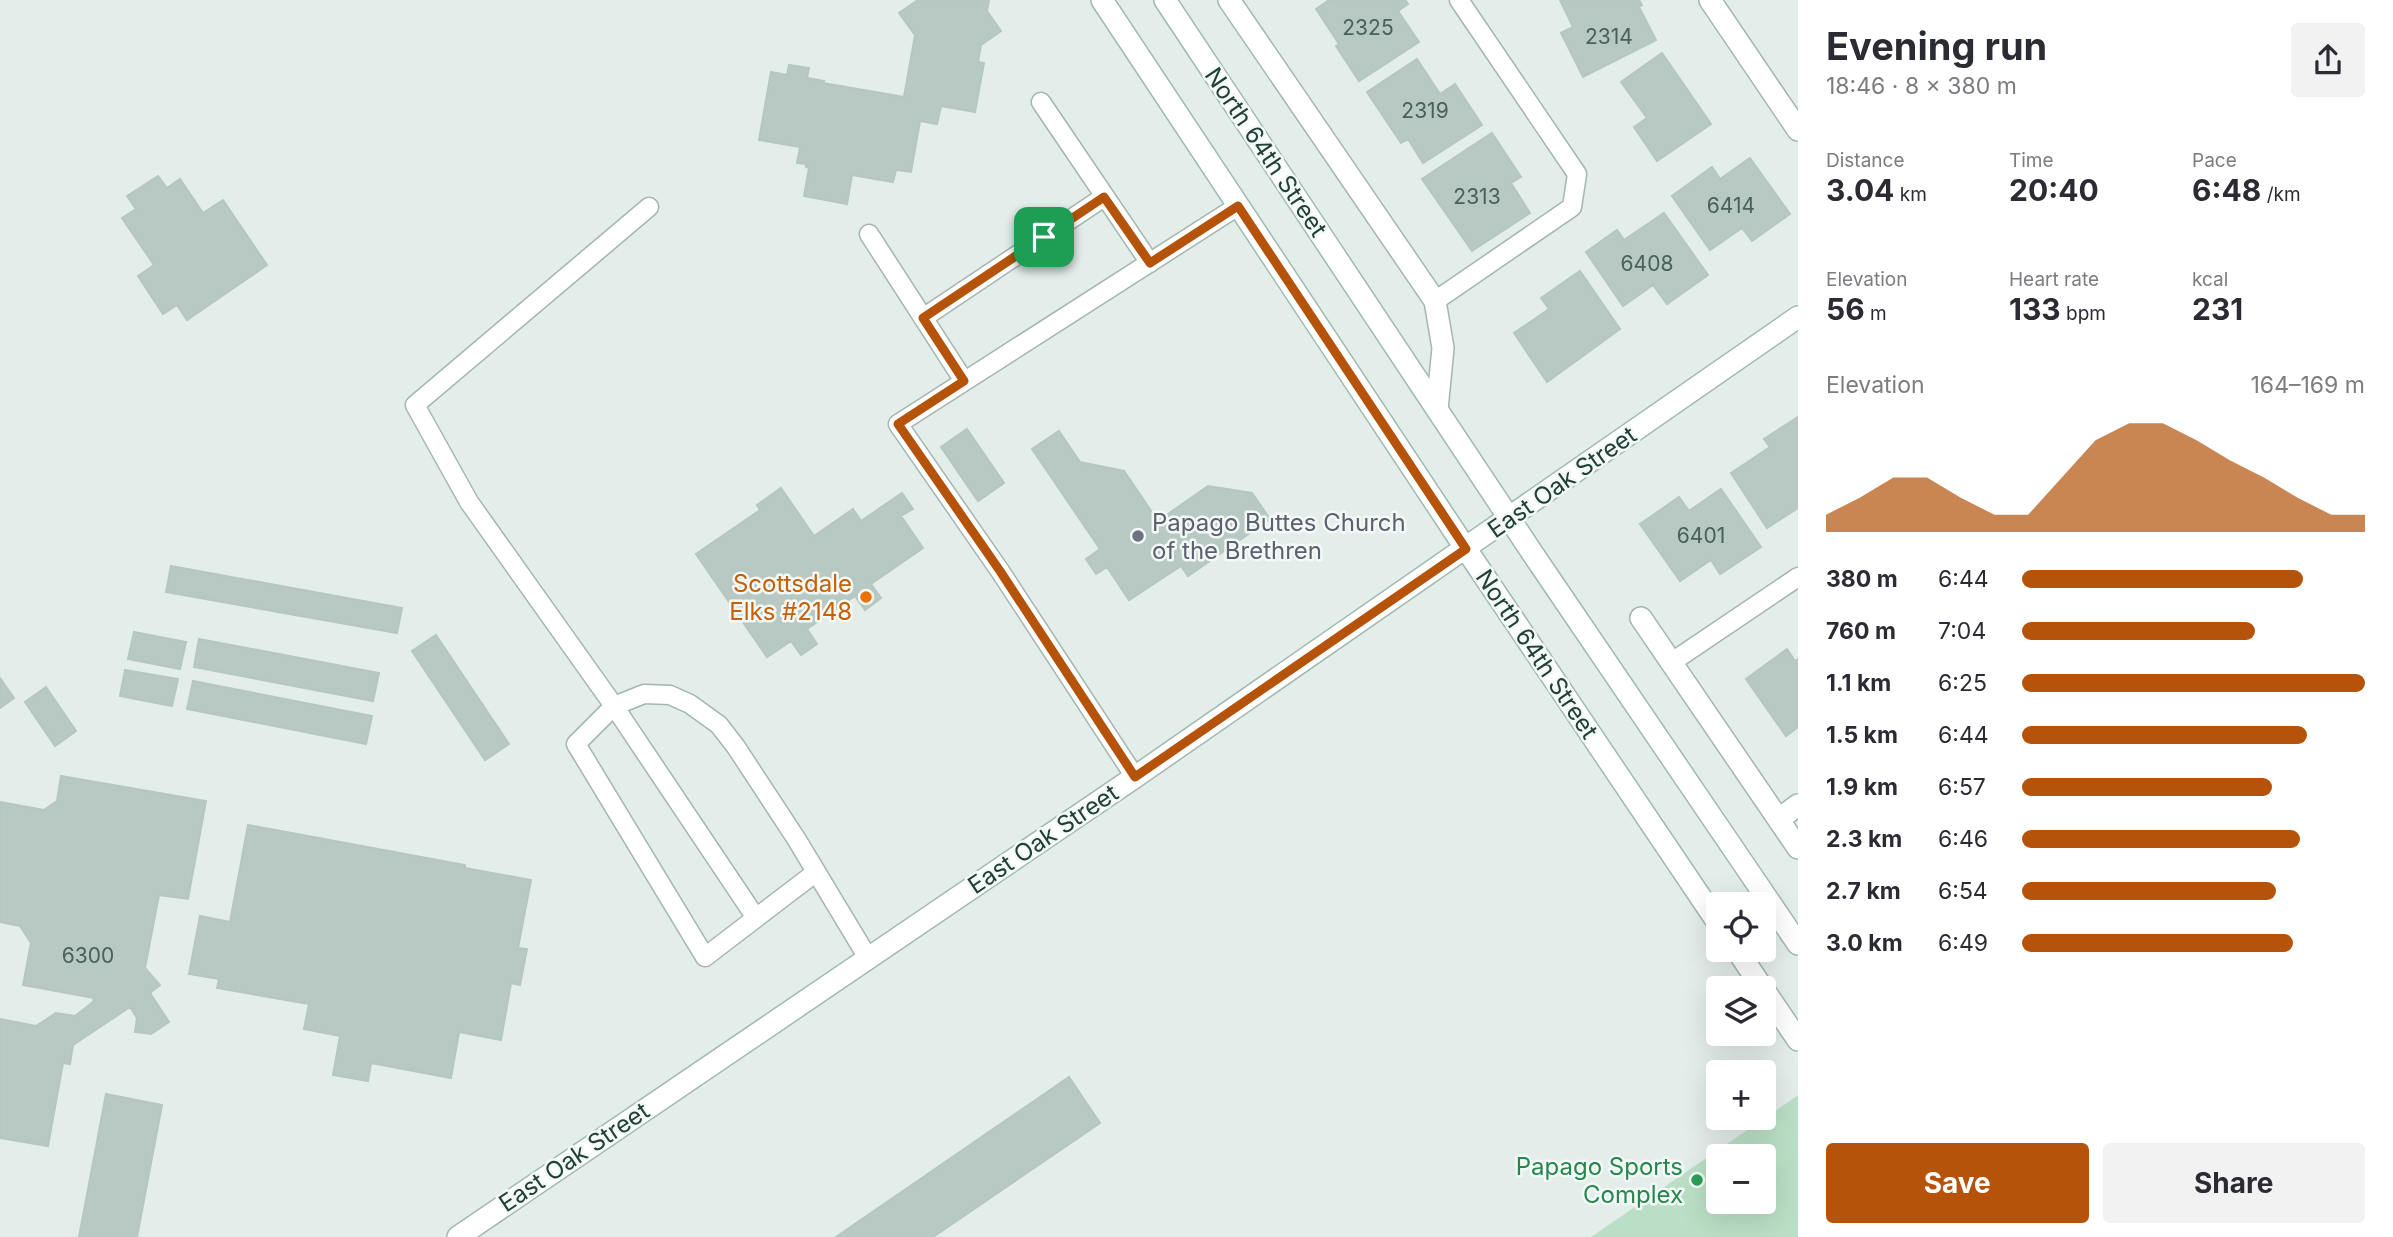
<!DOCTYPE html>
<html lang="en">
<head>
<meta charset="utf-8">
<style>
	body { margin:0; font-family:Inter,sans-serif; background:#f2f2f3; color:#2b2b33; height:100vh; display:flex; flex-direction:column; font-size:26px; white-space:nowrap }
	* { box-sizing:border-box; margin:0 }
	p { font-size:23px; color:#7c7c81 }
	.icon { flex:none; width:38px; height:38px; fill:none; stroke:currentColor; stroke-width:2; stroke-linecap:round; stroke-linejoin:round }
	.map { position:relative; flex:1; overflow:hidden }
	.drawer { display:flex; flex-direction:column; background:#fff; width:595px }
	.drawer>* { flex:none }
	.buttons { position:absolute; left:1706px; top:892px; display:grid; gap:14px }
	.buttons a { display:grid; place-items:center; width:70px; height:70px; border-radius:7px; background:#fff; box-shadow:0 7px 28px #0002; font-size:35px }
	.pin { position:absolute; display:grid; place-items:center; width:60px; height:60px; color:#fff; margin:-30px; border-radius:14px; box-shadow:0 4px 10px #0006 }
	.round { display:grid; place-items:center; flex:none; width:74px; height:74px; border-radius:7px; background:#f2f2f3 }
	.summary { display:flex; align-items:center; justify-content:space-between; height:119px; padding:0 28px }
	h1 { font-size:38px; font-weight:700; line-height:52px }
	.stats { display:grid; grid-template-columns:repeat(3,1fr); gap:10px; height:119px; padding:7px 28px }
	.stats div { display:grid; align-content:center }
	.stats b { font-size:30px; font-weight:700 }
	.stats small { font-size:19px; font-weight:400 }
	.stats p { font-size:19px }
	.chart { height:196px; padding:14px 28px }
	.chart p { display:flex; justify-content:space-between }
	.chart svg { width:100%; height:126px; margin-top:7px; fill:#b45309; opacity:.7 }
	.cta { display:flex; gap:14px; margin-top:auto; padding:14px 28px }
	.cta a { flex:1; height:80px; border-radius:7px; background:#b45309; color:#fff; font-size:28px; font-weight:700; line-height:80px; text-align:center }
	.cta a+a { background:#f2f2f3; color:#2b2b33 }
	ul { padding:0 28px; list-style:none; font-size:23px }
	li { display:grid; grid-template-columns:112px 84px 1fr; align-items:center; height:52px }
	li i { height:18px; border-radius:9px; background:#b45309 }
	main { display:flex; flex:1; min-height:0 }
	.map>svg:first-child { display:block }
	.green { fill:#bbdfc6; fill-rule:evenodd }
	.building { fill:#b8c8c2; stroke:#b5c7c0; stroke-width:2 }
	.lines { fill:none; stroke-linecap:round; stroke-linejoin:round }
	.lane-casing { stroke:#a5b5b0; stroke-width:21 }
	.street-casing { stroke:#a5b5b0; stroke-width:24 }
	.secondary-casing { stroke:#a1b9b2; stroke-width:24 }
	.lane { stroke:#fff; stroke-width:18 }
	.street { stroke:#fff; stroke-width:21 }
	.secondary { stroke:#fff; stroke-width:21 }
	.route-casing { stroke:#fff; stroke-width:14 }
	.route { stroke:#b45309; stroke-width:9 }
	.worship-dot { fill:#6b7280; stroke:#f3f9f7; stroke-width:2.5 }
	.food-dot { fill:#e8710a; stroke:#f3f9f7; stroke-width:2.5 }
	.leisure-dot { fill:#2e9e5b; stroke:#f3f9f7; stroke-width:2.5 }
	.labels { text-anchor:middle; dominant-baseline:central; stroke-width:5; stroke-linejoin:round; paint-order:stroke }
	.number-label { font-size:21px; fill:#48615a }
	.street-label { font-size:24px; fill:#223f38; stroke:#f3f9f7 }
	.worship-label { font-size:24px; fill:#5b616d; stroke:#f3f9f7; text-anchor:start }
	.food-label { font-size:24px; fill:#c56008; stroke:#f3f9f7; text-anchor:end }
	.leisure-label { font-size:24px; fill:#27864d; stroke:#f3f9f7; text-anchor:end }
</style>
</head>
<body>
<main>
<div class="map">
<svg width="1798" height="1237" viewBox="0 0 1798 1237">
	<rect width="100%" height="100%" fill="#e3ede9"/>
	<!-- green -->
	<path class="green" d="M1798,1095V1237H1591L1797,1096ZM1718,1157H1764V1202H1718Z"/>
	<!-- building -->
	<path class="building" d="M918,0H989L987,11L1001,31L981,45L978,62L984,63L975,112L941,106L937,124L920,121L911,172L896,170L893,182L852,175L847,204L804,196L809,168L806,167V164L797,163L800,147L759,140L771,72L787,75L789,65L809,68L807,78L824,81L823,83L904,97L915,35L899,13Z
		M1329,0H1405L1408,4L1398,11L1419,42L1359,81L1336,46L1339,44L1316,9Z
		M1560,0H1639L1642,5L1639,7L1656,40L1583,77L1561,33L1573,27Z
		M1662,53L1711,124L1657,161L1634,127L1647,118L1621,82Z
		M1417,59L1440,94L1455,84L1482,125L1423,163L1408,139L1401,143L1367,92Z
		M1492,133L1521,177L1511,183L1530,213L1472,251L1422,179Z
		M1750,158L1790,214L1752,241L1742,228L1710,250L1672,196L1712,167L1720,179Z
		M158,176L167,188L180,179L203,213L223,200L267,265L187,320L177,305L163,314L138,276L154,265L122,218L136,209L127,196Z
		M1664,213L1708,275L1667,304L1653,285L1623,306L1586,252L1617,230L1624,240Z
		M1580,271L1620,329L1547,382L1514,333L1549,309L1541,298Z
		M1798,417V508L1767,528L1731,473L1770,447L1764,439Z
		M967,429L1004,483L978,501L941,447Z
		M1059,431L1080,462L1124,471L1158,521L1208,486L1252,493L1270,519L1188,576L1181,566L1129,600L1107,567L1096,574L1086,559L1100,549L1032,449Z
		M781,488L814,536L853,509L861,521L902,493L913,509L901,516L923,548L871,584L881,598L865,610L855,596L807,629L817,644L801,655L791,641L767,657L696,554L760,510L757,505Z
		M1721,489L1761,547L1720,574L1711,560L1680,581L1640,524L1679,497L1689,511Z
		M171,566L402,608L397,633L166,592Z
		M134,632L186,642L180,669L128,659Z
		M436,635L509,744L485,760L412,651Z
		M199,639L379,673L373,701L194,667Z
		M1787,649L1795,661L1798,659V727L1786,736L1746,679Z
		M125,670L178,679L172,706L120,696Z
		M0,678L14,698L0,708Z
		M193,681L372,716L366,744L187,709Z
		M46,687L76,731L55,746L25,702Z
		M61,776L206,801L188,899L159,895L145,968L160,985L150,993L169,1022L151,1034L135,1032L137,1018L130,1007L73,1045L70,1064L63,1063L48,1146L0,1138V1019L36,1026L56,1013L75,1016L93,1002L94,998L23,985L31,943L20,926L0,922V802L44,810L57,801Z
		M248,825L465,865V868L531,880L518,948L527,949L520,985L511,983L501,1040L459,1032L451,1078L371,1063L368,1081L333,1075L340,1036L304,1029L309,1004L217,988L219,979L189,974L200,916L230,922Z
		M1069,1077L1100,1123L933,1237H836Z
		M106,1094L162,1105L137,1237H79Z"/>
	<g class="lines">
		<!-- lane casing -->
		<g class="lane-casing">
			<path id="lane" d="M1041,102L1150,263
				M649,207L415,405L469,502L614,706L644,694L670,695L690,704L719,725L736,747L797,840L868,958
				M869,234L964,381
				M1435,301L1572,207L1577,174L1459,0
				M923,318L1104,197
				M1672,662L1798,577
				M614,706L756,918L705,957L576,744Z
				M1135,777L1000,571L898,424L1238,206
				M756,918L815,873"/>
		</g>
		<!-- street casing -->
		<g class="street-casing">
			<path id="street" d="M1229,0L1435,301L1443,348L1437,409
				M1710,0L1798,130
				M1641,618L1798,848
				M1779,819L1798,805"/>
		</g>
		<!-- secondary casing -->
		<g class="secondary-casing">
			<path id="secondary" d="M1102,0L1466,549L1718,923
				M1165,0L1535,557L1798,944
				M1737,950L1763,989
				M1764,990L1798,1040
				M458,1237L1135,777L1798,317"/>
		</g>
		<!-- lane -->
		<use href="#lane" class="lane"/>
		<!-- street -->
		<use href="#street" class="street"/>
		<!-- secondary -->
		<use href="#secondary" class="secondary"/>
	</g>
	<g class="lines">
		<!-- route casing -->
		<g class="route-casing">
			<path id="route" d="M1104,197L1150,263L1238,206L1466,549L1135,777L1000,571L898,424L964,381L923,318Z"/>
		</g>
		<!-- route -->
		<use href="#route" class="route"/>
	</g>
	<!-- markers -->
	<circle class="worship-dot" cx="1138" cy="536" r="7"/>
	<circle class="food-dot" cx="866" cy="597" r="7"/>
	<circle class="leisure-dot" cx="1697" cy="1180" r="7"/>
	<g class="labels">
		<!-- number labels -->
		<g class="number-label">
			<text x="1368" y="27">2325</text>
			<text x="1609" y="36">2314</text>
			<text x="1425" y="110">2319</text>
			<text x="1477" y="196">2313</text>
			<text x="1731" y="205">6414</text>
			<text x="1647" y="263">6408</text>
			<text x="1701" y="535">6401</text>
			<text x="88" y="955">6300</text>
		</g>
		<!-- street labels -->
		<g class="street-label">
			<text transform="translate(1266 152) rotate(56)">North 64th Street</text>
			<text transform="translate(1562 482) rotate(-35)">East Oak Street</text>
			<text transform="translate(1537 654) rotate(56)">North 64th Street</text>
			<text transform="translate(1043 839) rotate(-34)">East Oak Street</text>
			<text transform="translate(574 1157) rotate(-34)">East Oak Street</text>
		</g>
		<!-- worship labels -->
		<g class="worship-label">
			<text x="1152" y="522">Papago Buttes Church<tspan x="1152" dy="28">of the Brethren</tspan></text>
		</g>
		<!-- food labels -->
		<g class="food-label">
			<text x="852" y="583">Scottsdale<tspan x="852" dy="28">Elks #2148</tspan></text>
		</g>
		<!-- leisure labels -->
		<g class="leisure-label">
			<text x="1683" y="1166">Papago Sports<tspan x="1683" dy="28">Complex</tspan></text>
		</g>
	</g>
</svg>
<div class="buttons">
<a><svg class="icon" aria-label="locate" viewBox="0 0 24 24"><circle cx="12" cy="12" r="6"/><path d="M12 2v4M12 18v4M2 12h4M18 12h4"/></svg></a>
<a><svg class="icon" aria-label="layers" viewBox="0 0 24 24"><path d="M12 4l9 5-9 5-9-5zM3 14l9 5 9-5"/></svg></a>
<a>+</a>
<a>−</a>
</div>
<div class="pin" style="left:1044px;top:237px;background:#1e9e55"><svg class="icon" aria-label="arrive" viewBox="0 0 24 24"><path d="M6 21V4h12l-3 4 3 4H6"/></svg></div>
</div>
<section class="drawer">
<div class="summary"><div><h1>Evening run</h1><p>18:46 · 8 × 380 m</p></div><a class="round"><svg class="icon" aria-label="share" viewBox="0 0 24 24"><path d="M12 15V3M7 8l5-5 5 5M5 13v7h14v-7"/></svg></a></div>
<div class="stats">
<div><p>Distance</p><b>3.04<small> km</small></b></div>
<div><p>Time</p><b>20:40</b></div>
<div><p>Pace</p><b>6:48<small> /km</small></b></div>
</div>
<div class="stats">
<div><p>Elevation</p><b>56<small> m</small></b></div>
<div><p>Heart rate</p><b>133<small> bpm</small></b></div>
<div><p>kcal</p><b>231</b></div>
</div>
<div class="chart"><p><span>Elevation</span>164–169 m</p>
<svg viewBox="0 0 160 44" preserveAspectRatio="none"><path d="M0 44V38L10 32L20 25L30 25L40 32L50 38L60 38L70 25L80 12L90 6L100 6L110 12L120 19L130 25L140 32L150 38L160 38V44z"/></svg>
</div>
<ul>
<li><b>380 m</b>6:44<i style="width:82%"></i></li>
<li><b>760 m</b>7:04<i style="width:68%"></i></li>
<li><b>1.1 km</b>6:25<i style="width:100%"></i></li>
<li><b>1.5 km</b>6:44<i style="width:83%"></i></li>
<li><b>1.9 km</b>6:57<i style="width:73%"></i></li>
<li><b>2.3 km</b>6:46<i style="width:81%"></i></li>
<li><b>2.7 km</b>6:54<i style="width:74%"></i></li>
<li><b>3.0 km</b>6:49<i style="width:79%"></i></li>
</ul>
<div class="cta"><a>Save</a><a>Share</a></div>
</section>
</main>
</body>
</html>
